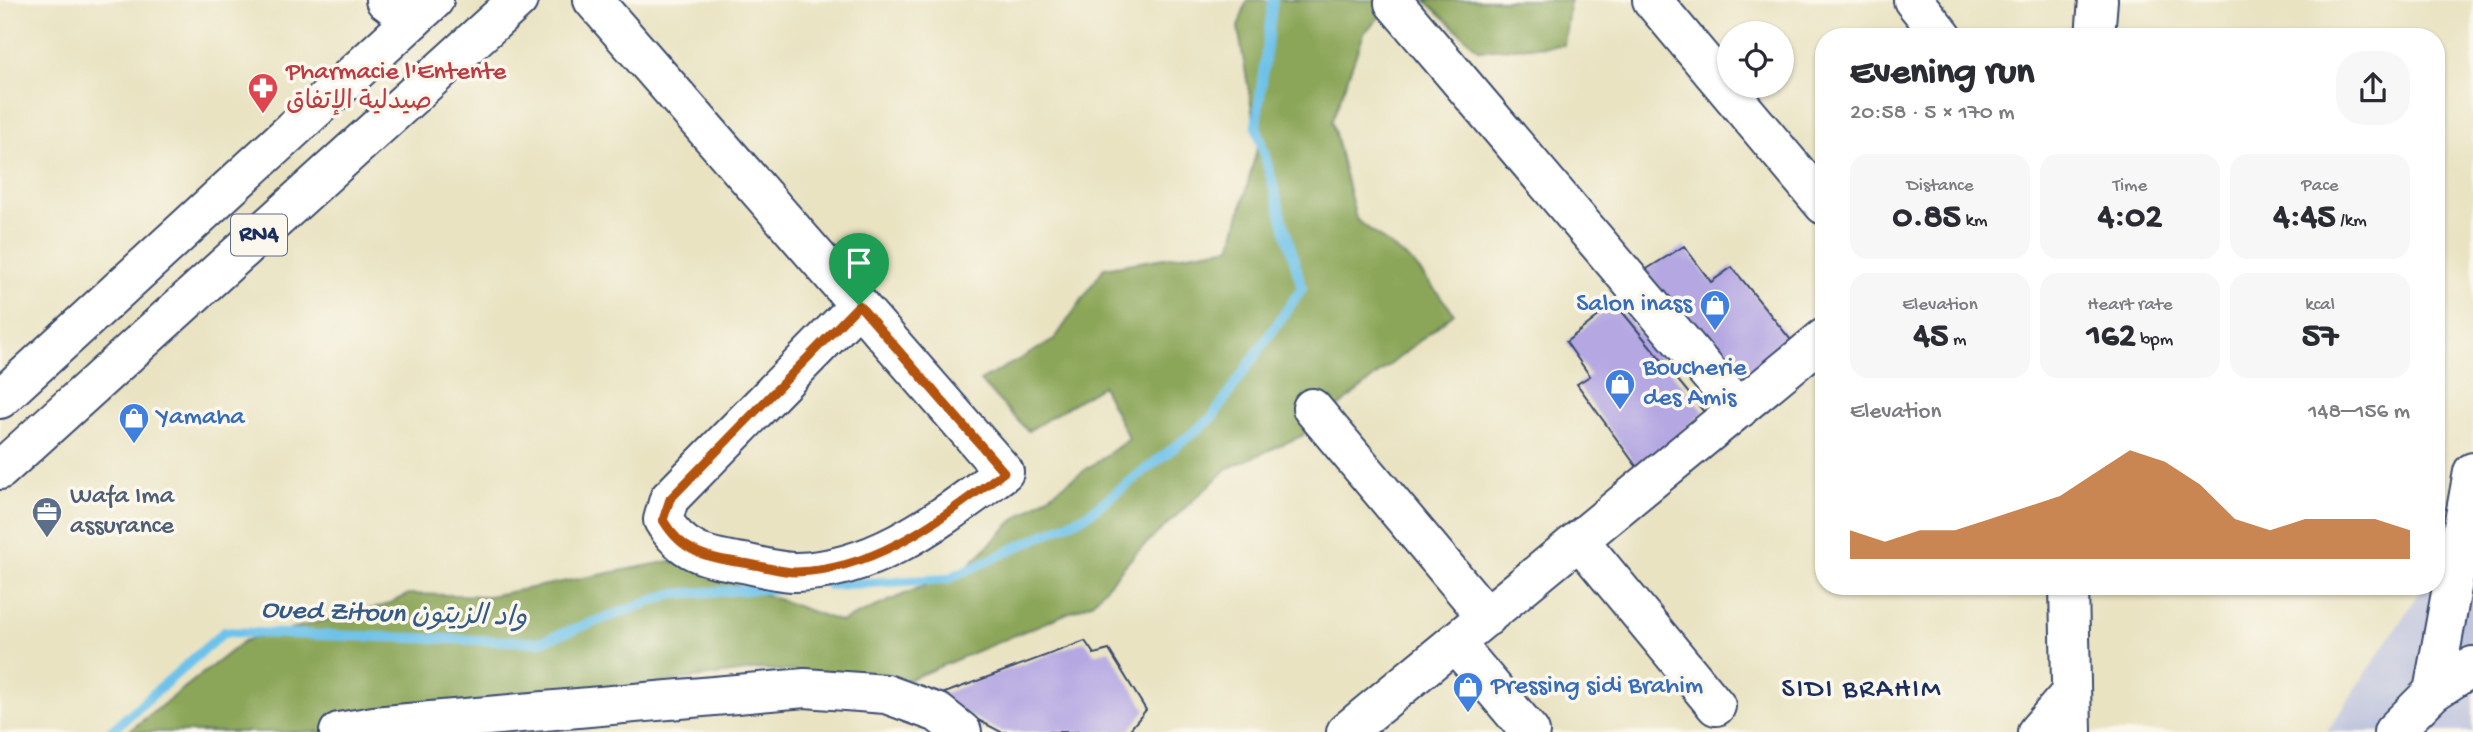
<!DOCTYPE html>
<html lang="en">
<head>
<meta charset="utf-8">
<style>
	body { margin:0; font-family:"Gochi Hand","Playpen Sans Arabic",sans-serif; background:#f7f7f7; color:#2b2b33; height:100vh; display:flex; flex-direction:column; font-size:26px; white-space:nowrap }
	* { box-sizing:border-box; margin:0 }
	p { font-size:23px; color:#7c7c81 }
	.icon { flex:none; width:38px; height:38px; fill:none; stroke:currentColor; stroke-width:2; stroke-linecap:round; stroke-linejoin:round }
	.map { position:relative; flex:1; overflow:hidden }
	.drawer { position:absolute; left:1815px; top:28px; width:630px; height:567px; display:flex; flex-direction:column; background:#fff; border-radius:28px; box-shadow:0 2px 5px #0004 }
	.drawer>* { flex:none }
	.buttons { position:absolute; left:1717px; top:21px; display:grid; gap:14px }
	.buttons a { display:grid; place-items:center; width:77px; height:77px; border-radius:50%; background:#fff; box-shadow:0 2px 5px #0004; font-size:35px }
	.pin { position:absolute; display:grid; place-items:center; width:60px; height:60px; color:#fff; margin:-72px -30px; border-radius:50% 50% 50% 0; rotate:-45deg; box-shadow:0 0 7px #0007 }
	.pin .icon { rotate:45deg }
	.round { display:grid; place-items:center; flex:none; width:74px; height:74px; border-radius:28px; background:#f7f7f7 }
	.head { display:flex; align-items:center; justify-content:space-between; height:119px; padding:0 35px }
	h1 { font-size:38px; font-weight:800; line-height:52px }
	.metrics { display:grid; grid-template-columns:repeat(3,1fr); gap:10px; height:119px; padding:7px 35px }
	.metrics div { display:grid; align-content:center; border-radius:18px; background:#f7f7f7; text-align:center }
	.metrics b { font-size:35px; font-weight:800 }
	.metrics small { font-size:19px; font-weight:400 }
	.metrics p { font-size:19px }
	.chart { height:196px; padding:14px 35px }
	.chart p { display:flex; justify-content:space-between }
	.chart svg { width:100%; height:126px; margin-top:7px; fill:#b45309; opacity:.7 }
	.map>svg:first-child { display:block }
	.industrial { fill:#bec3dd }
	.forest { fill:#8ba659; stroke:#536a5c; stroke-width:2 }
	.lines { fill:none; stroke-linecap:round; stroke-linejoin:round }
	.stream { stroke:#6ec2ea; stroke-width:10 }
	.building { fill:#b4a7e2 }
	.minor-casing { stroke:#3a4a6d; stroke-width:42 }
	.major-casing { stroke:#3a4a6d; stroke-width:42 }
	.minor { stroke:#fff; stroke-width:38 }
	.major { stroke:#fff; stroke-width:38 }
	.route-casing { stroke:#fff; stroke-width:14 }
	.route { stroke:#b45309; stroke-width:9 }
	.labels { text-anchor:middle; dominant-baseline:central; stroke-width:7; stroke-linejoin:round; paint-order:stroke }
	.shield { fill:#fbf7ec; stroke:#5e6b89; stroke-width:2 }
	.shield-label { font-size:24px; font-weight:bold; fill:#1b2f5e }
	.health-label { font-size:26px; fill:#be3a42; stroke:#fbf7ec; text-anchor:start }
	.shop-label { font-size:26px; fill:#366cbe; stroke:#fbf7ec; text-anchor:start }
	.service-label { font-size:26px; fill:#4e5e75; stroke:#fbf7ec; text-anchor:start }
	.water-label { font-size:28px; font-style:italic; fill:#345b88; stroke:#fbf7ec }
	.neighbourhood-label { font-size:28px; letter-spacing:2px; fill:#1b2f5e; stroke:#fbf7ec }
</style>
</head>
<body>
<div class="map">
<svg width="2473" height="732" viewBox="0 0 2473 732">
	<rect width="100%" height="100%" fill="#fbf7ec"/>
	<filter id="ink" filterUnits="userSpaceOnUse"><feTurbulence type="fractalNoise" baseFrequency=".0143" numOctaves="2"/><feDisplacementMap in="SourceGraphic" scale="14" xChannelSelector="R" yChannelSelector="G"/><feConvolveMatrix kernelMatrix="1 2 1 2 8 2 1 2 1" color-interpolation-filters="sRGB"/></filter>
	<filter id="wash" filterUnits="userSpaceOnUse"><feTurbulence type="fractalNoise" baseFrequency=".00686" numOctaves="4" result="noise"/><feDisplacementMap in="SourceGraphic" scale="28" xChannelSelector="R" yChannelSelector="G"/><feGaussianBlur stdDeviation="1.57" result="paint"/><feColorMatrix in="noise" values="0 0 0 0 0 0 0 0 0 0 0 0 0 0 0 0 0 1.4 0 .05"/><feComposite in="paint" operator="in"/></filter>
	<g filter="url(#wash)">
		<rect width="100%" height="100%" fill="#e9e3c2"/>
		<!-- industrial -->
		<path class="industrial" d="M2473,512V732H2327L2424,586H2436V568Z"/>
		<!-- forest -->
		<path class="forest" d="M1247,0H1396L1364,33L1332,121L1356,219L1414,264L1454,313L1302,436L1228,468L1135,554L1092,603L908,680L760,669L576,694L401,732H128L244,641L383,606L409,594L489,596L671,561L841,622L967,567L1013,521L1129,439L1102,386L1028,431L980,381L1054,340L1104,268L1231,247L1258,145L1238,27Z
			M1425,0H1570L1564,45L1479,50Z"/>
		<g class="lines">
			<!-- stream -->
			<path class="stream" d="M829,585L948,579L1087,515L1211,419L1302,288L1256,125L1273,0
				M110,732L224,632L539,642L671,594L785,588"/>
		</g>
		<g id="blocks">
			<!-- building -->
			<path class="building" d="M1684,246L1711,282L1732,267L1799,350L1742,399L1642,272Z
				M1615,303L1704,412L1639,470L1577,384L1590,376L1566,342Z
				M1085,641L1094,654L1109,650L1146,710L1128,732H1001L934,697Z"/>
		</g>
	</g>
	<g filter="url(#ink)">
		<use href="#blocks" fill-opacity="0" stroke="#3a4a6d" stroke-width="2"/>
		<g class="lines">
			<!-- minor casing -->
			<g class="minor-casing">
				<path id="minor" d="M385,0L412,20
					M593,0L1004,472C941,518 878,570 796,572C779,572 760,566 743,563C707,557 683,554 663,520L669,499L859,305
					M1652,0L1824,205
					M1913,0L1943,37
					M1394,3L1739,409
					M2095,37L2098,0
					M1312,408L1487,617
					M1579,540L1716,706
					M2069,586L2072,732
					M1455,643L1530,732
					M2433,692L2473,472
					M339,732L374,726L805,688L886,694L938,713L962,732
					M1346,732L1824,338
					M2037,732L2069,695
					M2393,732L2433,692L2473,666"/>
			</g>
			<!-- major casing -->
			<g class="major-casing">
				<path id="major" d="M0,399L434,0
					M0,470L518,0"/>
			</g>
			<!-- minor -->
			<use href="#minor" class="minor"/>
			<!-- major -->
			<use href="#major" class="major"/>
		</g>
	</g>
	<g class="lines" filter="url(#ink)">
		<!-- route casing -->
		<g class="route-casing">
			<path id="route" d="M859,305L1004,472C941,518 878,570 796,572C779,572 760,565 743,563C707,557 683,554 663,520L670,499Z"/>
		</g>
		<!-- route -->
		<use href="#route" class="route"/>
	</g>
	<!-- icons -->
	<defs>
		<g id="pharmacy-pin" transform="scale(1.575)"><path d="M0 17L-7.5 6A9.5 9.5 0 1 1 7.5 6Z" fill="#e0444e" stroke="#fbf7ec"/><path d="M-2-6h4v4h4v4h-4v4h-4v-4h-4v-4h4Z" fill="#fff"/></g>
		<g id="shop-pin" transform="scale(1.575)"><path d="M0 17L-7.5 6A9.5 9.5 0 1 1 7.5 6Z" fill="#3f7fe0" stroke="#fbf7ec"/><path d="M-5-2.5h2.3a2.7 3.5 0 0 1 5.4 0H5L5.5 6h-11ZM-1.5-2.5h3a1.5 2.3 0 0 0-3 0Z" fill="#fff"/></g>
		<g id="office-pin" transform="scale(1.575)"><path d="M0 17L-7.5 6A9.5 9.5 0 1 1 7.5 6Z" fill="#5c6f8a" stroke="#fbf7ec"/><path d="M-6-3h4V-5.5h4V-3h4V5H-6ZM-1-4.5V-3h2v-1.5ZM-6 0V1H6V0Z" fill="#fff"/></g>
	</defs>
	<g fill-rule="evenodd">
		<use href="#pharmacy-pin" x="263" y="88"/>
		<use href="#shop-pin" x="1715" y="305"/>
		<use href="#shop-pin" x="1620" y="384"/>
		<use href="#shop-pin" x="134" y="418"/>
		<use href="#office-pin" x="47" y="512"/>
		<use href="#shop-pin" x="1468" y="687"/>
	</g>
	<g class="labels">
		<!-- shield labels -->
		<rect class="shield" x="231" y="214.5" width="56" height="41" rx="5"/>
		<g class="shield-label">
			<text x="259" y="235">RN4</text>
		</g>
		<!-- health labels -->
		<g class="health-label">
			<text x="286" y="73">Pharmacie l'Entente<tspan x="286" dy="30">صيدلية الإتفاق</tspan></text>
		</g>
		<!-- shop labels -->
		<g class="shop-label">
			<text x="1692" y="305" text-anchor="end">Salon inass</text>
			<text x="1643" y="369">Boucherie<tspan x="1643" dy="30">des Amis</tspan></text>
			<text x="157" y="418">Yamaha</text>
			<text x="1491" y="687">Pressing sidi Brahim</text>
		</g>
		<!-- service labels -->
		<g class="service-label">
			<text x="70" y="497">Wafa Ima<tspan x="70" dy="30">assurance</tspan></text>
		</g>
		<!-- water labels -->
		<g class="water-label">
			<text transform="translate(394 615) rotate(2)">Oued Zitoun واد الزيتون</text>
		</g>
		<!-- neighbourhood labels -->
		<g class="neighbourhood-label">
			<text x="1862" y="690">SIDI BRAHIM</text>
		</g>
	</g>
</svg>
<div class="buttons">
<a><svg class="icon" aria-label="locate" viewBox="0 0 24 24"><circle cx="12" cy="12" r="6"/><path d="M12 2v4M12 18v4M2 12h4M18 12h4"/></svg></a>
</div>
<div class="pin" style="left:859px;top:305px;background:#1e9e55"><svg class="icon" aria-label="arrive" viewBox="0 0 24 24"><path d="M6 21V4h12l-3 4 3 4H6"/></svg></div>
<section class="drawer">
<div class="head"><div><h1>Evening run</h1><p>20:58 · 5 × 170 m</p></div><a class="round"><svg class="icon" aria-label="share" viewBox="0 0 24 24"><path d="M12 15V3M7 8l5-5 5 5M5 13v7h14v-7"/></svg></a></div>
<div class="metrics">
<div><p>Distance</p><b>0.85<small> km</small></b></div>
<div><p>Time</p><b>4:02</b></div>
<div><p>Pace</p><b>4:45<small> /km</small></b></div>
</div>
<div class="metrics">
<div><p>Elevation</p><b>45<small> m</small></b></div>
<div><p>Heart rate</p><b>162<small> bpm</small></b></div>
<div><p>kcal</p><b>57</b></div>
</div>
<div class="chart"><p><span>Elevation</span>148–156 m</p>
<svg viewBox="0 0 160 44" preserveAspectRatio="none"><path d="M0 44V34L10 38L20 34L30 34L40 30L50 26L60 22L70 14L80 6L90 10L100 18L110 30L120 34L130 30L140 30L150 30L160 34V44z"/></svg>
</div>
</section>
</div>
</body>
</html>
